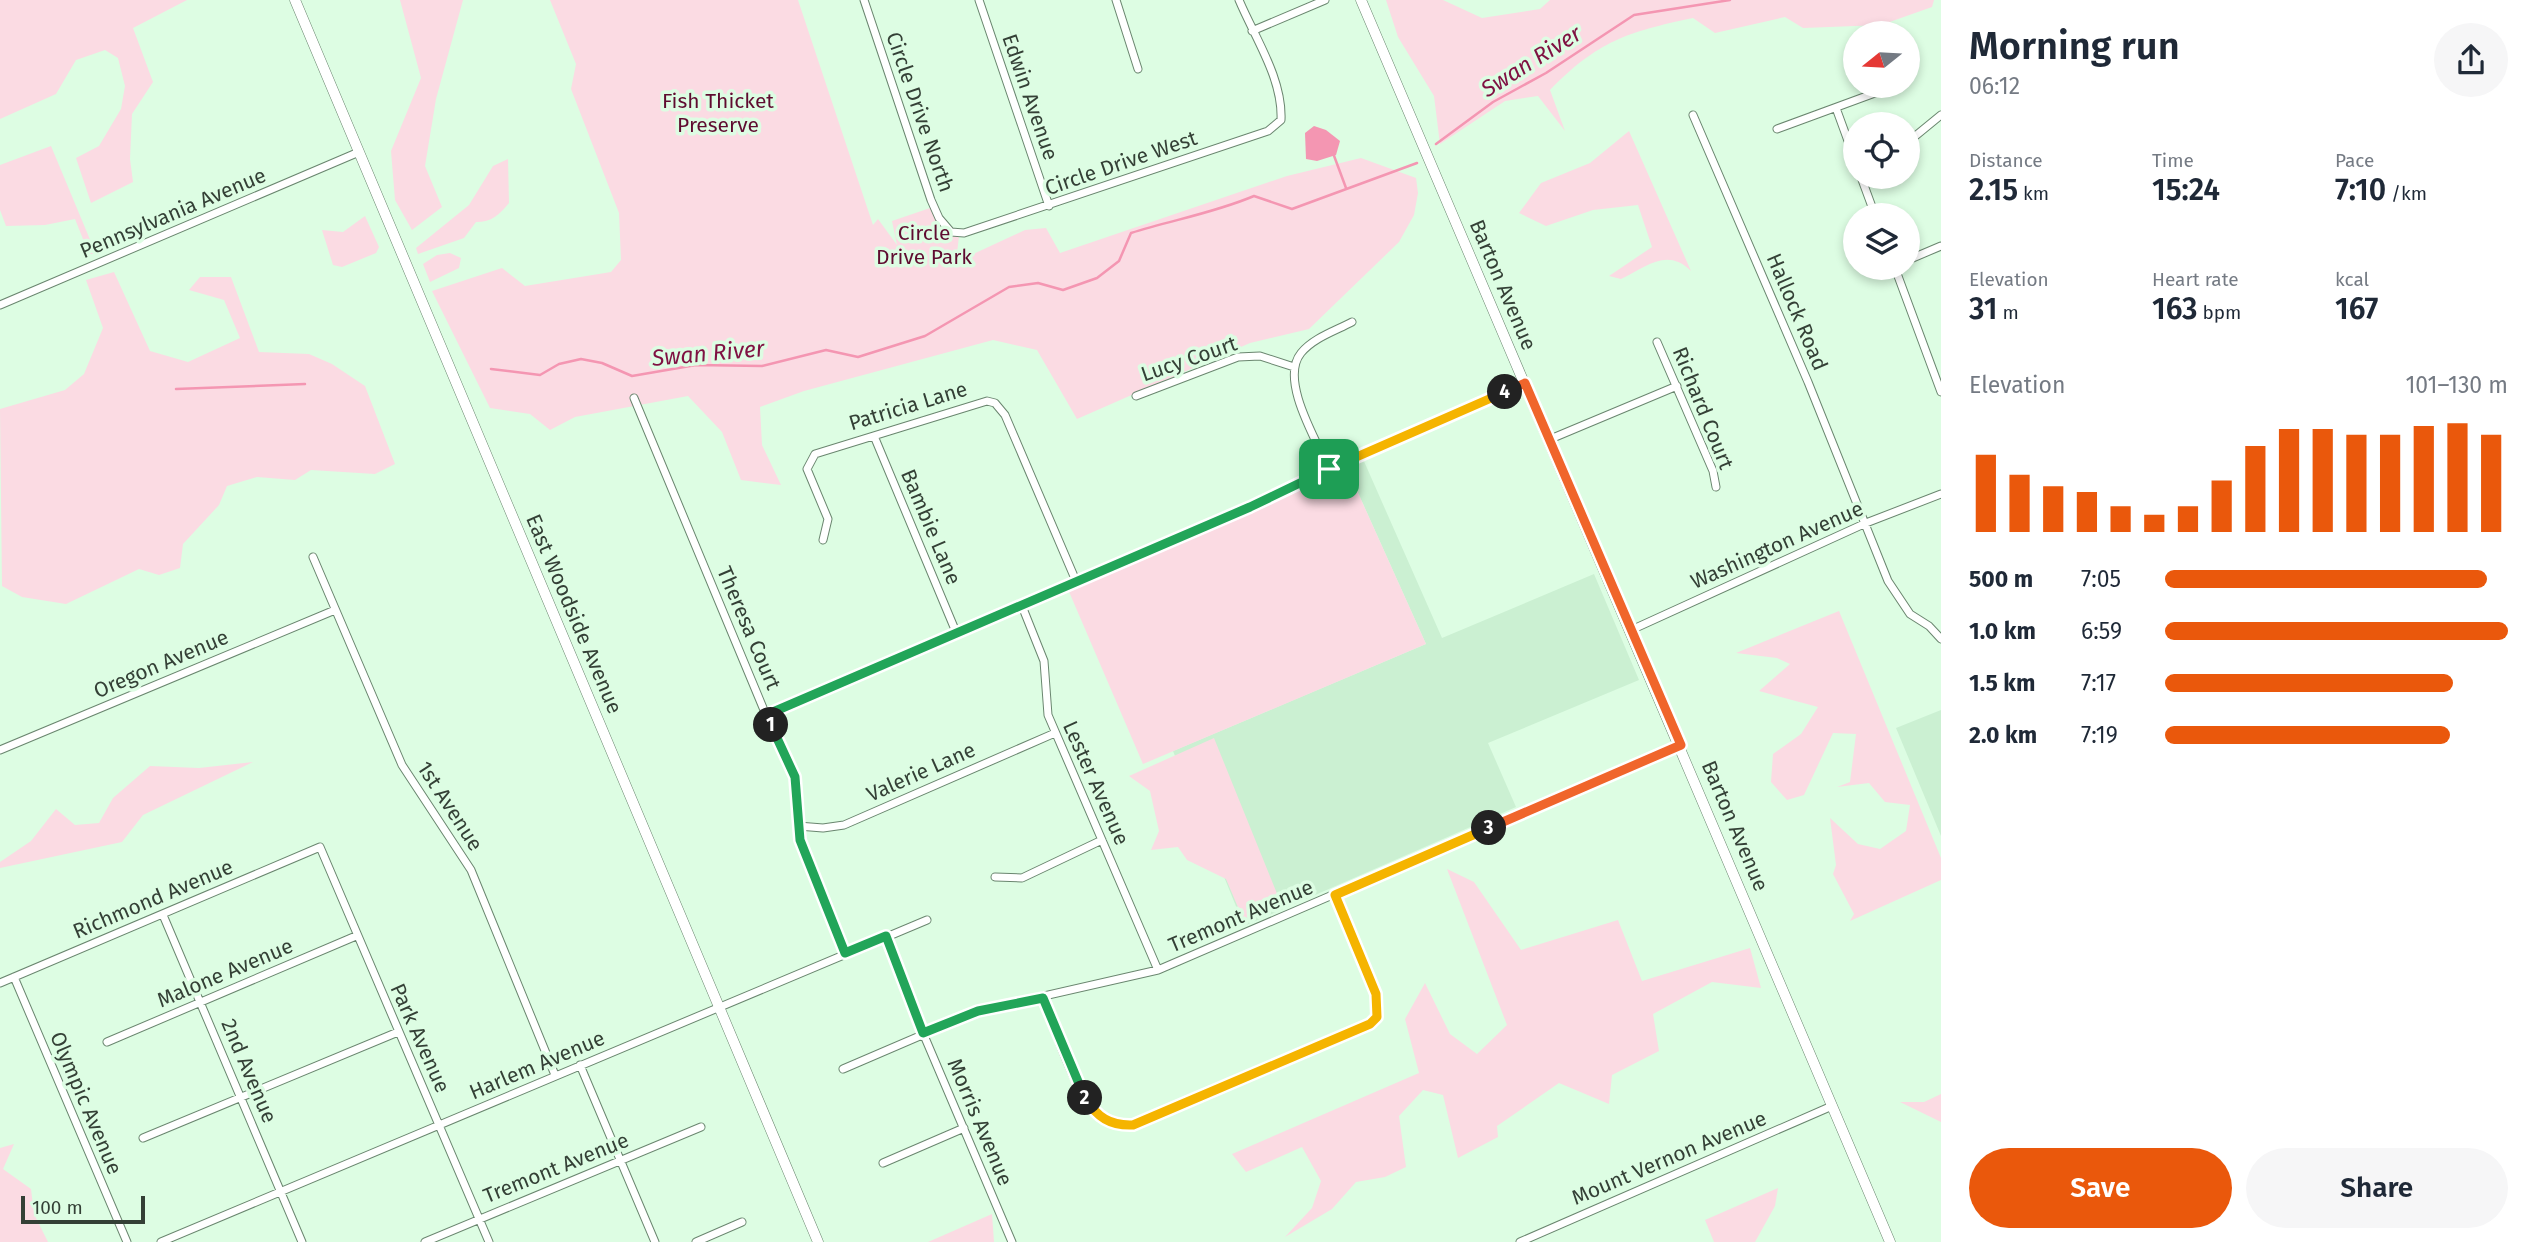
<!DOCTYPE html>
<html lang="en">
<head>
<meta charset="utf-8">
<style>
	body { margin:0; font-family:"Fira Sans",sans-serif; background:#f6f6f7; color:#1f2937; height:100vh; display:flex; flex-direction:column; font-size:26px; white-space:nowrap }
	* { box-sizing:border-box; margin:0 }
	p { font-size:23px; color:#747a83 }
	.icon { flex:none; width:38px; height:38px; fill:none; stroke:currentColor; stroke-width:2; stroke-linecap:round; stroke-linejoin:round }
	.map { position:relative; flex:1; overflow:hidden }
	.details { display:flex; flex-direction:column; background:#fff; width:595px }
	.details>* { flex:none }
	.needle { width:46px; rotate:252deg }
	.fabs { position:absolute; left:1843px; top:21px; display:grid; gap:14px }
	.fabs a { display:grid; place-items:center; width:77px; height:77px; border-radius:50%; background:#fff; box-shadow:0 4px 10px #0003; font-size:35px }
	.scale { position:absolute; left:21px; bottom:18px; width:124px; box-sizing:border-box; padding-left:7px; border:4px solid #344036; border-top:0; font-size:19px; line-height:24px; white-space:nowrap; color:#344036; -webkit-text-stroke:5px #ddfde3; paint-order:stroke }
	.pin { position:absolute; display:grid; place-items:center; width:60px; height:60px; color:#fff; margin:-30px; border-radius:14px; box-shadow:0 4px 10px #0006 }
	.km { position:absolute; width:35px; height:35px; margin:-18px; border-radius:50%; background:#222; color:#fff; font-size:19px; line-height:35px; text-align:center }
	.round { display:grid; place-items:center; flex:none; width:74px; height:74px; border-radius:37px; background:#f6f6f7 }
	.headline { display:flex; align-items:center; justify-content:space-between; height:119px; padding:0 28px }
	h1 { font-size:38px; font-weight:600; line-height:52px }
	.figures { display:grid; grid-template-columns:repeat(3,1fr); gap:10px; height:119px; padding:7px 28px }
	.figures div { display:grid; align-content:center }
	.figures b { font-size:30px; font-weight:600 }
	.figures small { font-size:19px; font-weight:400 }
	.figures p { font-size:19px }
	.chart { height:196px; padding:14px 28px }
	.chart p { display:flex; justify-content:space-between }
	.chart svg { width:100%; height:126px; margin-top:7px; stroke:#ea580c; stroke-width:6 }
	.cta { display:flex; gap:14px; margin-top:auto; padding:14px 28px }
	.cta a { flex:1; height:80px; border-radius:42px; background:#ea580c; color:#fff; font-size:28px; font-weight:600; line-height:80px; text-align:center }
	.cta a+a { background:#f6f6f7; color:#1f2937 }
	ul { padding:0 28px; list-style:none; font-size:23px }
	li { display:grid; grid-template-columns:112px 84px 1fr; align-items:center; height:52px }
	li i { height:18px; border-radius:9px; background:#ea580c }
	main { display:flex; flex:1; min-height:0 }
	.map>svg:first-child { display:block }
	.built { fill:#cbf0d2 }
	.green { fill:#fbdbe3 }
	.water { fill:#f496b2 }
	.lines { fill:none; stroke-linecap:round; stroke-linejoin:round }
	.stream { stroke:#f496b2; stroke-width:2.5 }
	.street-casing { stroke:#6a866f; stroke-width:9 }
	.secondary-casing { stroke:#6a866f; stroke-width:11 }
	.street { stroke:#fff; stroke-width:7 }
	.secondary { stroke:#fff; stroke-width:10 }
	.split-1-casing { stroke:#fff; stroke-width:14 }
	.split-2-casing { stroke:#fff; stroke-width:14 }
	.split-3-casing { stroke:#fff; stroke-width:14 }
	.split-4-casing { stroke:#fff; stroke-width:14 }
	.split-5-casing { stroke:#fff; stroke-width:14 }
	.split-1 { stroke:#22a559; stroke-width:9 }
	.split-2 { stroke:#22a559; stroke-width:9 }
	.split-3 { stroke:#f5b400; stroke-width:9 }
	.split-4 { stroke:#f0652b; stroke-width:9 }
	.split-5 { stroke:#f5b400; stroke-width:9 }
	.labels { text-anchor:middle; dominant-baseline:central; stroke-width:7; stroke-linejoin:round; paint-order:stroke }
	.street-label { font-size:21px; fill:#344036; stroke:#ddfde3 }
	.park-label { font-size:21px; fill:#5f0c30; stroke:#ddfde3 }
	.water-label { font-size:23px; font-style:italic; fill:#7f1142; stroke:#ddfde3 }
</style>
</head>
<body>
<main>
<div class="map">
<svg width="1941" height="1242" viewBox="0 0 1941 1242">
	<rect width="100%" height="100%" fill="#ddfde3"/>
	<!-- built -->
	<path class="built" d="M1363,459L1442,638L1594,574L1639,680L1488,743L1516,807L1244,926L1173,751L1426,644L1346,466Z
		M1941,710V836L1896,728Z"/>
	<!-- green -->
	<path class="green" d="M0,0H187L133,28L153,82L132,114L130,159L133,182L91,203L76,158L99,146L121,109L125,86L118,58L105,50L76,60L56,94L0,119Z
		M400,0H463L436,99L425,166L442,207L412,230L395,200L391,151L421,78Z
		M550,0H798L873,225L878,219L897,245L892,221L930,208L948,234L959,236L956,262L1025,230L1046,228L1060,253L1287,176L1361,158L1416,178L1418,193L1414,215L1399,242L1309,329L1250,343L1077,419L1037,350L993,340L804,391L760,407L762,445L781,485L741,480L722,432L688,396L575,417L550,430L530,414L490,408L432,291L502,268L525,286L611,272L621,260L619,213L571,89L576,64Z
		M1386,0H1443L1482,18L1540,9L1550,0H1934L1932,7L1881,25L1803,28L1785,17L1715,33L1693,18C1627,32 1598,41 1550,90L1565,131L1538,96L1505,101L1440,144L1434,96L1398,37Z
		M1629,131L1691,271C1667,247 1646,267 1621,279L1609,276L1652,247L1638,205L1593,210L1546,226L1519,213L1541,183L1590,163Z
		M51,146L96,254H89L75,219L45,225L6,226L0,210V165Z
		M508,159L509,203C499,215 492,222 476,222L464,238L418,254L416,248L469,205L493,166Z
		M365,216L379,247L376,253L342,267L333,265L322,230L343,232Z
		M450,253L461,258L459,268L430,282L423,264L437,255Z
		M114,272L150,351L188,362L240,338L224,300L189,290L200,277H231L259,352L309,354L332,364L365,386L395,464L375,474L311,470L295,480L257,477L227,486L219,505L183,544L180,568L159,575L139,569L66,604L22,597L2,586L0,409L65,390L84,374L103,328L86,280Z
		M1346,466L1426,644L1143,764L1067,587Z
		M1839,611L1941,858V880L1850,921L1854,914L1833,874L1836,865L1830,818L1858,844L1880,849L1906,831L1910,805L1885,802L1869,783L1837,787L1850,782L1856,734L1833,733L1804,795L1787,800L1771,782L1773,754L1801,734L1818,707L1759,691L1790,664L1777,658L1736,653Z
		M1214,738L1282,906L1243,919L1226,879L1187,860L1178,847L1151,850L1159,831L1150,791L1129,776Z
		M253,762L143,815L122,842L0,868V862L31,841L56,809L75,825L99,823L113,798L150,766L199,768Z
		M1447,869L1474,882L1521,950L1618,920L1642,981L1750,948L1761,988L1712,982L1653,1014L1659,1051L1612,1075L1609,1104L1559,1083L1497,1126L1498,1137L1458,1158L1443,1095L1423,1090L1399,1116L1406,1167L1385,1177L1356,1182L1332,1209L1285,1237L1312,1208L1321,1181L1302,1147L1246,1172L1232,1154L1419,1073L1405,1019L1425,983L1450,1034L1477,1054L1507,1025Z
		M1941,1094V1122L1900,1102H1924Z
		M14,1144L3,1169L31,1189L34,1214L48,1242H0V1148Z
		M1778,1188L1775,1206L1755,1242H1714L1705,1220Z
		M992,1214L994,1242H928Z"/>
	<!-- water -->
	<path class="water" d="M1314,126L1326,130L1340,141L1336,155L1317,161L1306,159L1305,133Z"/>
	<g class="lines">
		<!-- stream -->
		<path class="stream" d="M1436,144L1493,102L1546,73L1634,15L1730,0
			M1333,153L1346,188
			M491,369L540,375L559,364L581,359L602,363L632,376L696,365L762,366L826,350L858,357L925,336L1009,287L1038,283L1063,290L1097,278L1119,261L1131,233C1172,220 1214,213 1254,196L1292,209L1417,163
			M176,389L305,384"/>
		<!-- street casing -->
		<g class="street-casing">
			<path id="street" d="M864,0L931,200L939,218L951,232L964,233L1268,131L1281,120C1283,79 1255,38 1239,0
				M979,0L1049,206
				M1116,0L1138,69
				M1252,31L1325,0
				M1836,108L1855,160
				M1693,115L1808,382L1888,581L1910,614L1929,626L1941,639
				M1777,129L1894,86
				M1908,142L1941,115
				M1861,177L1875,215
				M1908,260L1941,246
				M1895,268L1941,392
				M0,305L359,152
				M1657,342L1713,471L1716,487
				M1136,396L1238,357L1260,356L1294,367
				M634,398L766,715L791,764L795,777L800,840L845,953
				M874,436L956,632
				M1548,440L1677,386
				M1329,469C1317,441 1279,380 1301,353C1313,338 1335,331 1352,322
				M823,540L828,519L807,469L815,454L987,401L995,403L1005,415L1076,581
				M313,557L402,765L471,870L555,1075
				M1022,606L1044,661L1048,715L1158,970
				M1629,631L1866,523L1941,494
				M766,715L1250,507L1525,383
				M0,750L335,610
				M798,826L823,828L844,825L1055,733
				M995,877L1022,878L1102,840
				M163,915L302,1242
				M886,936L923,1033L1012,1242
				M14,977L127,1242
				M0,983L320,847L489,1242
				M1043,998C1056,1030 1081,1121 1119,1125C1128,1126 1138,1123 1146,1121L1362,1029L1376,1017V994L1335,895
				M107,1042L356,936
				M580,1065L655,1242
				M843,1069L978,1011L1158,970L1681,745
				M143,1138L398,1032
				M883,1163L964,1128
				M161,1242L927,920
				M425,1242L701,1127
				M696,1242L742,1222
				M1520,1242L1832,1106"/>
		</g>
		<!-- secondary casing -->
		<g class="secondary-casing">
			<path id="secondary" d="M295,0L818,1242
				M1361,0L1890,1242"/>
		</g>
		<!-- street -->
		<use href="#street" class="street"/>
		<!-- secondary -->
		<use href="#secondary" class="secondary"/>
	</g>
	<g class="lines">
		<!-- split-1 casing -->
		<g class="split-1-casing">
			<path id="split-1" d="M771,725L766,715L1250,507L1329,469"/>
		</g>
		<!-- split-2 casing -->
		<g class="split-2-casing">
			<path id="split-2" d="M771,725L795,777L800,840L845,953L886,936L923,1033L978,1011L1043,998L1085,1098"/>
		</g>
		<!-- split-3 casing -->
		<g class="split-3-casing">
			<path id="split-3" d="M1085,1098C1097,1117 1110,1126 1133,1125L1370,1024L1377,1017L1376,994L1335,895L1489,828"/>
		</g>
		<!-- split-4 casing -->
		<g class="split-4-casing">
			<path id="split-4" d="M1489,828L1681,745L1525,383L1505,392"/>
		</g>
		<!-- split-5 casing -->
		<g class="split-5-casing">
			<path id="split-5" d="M1329,469L1505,392"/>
		</g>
		<!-- split-1 -->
		<use href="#split-1" class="split-1"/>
		<!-- split-2 -->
		<use href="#split-2" class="split-2"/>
		<!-- split-3 -->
		<use href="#split-3" class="split-3"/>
		<!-- split-4 -->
		<use href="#split-4" class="split-4"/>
		<!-- split-5 -->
		<use href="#split-5" class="split-5"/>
	</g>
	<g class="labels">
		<!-- street labels -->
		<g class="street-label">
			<text transform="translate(1030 97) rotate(71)">Edwin Avenue</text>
			<text transform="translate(920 112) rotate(71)">Circle Drive North</text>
			<text transform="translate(1121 163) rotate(-19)">Circle Drive West</text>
			<text transform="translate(173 213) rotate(-23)">Pennsylvania Avenue</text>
			<text transform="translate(1503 285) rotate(67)">Barton Avenue</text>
			<text transform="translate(1797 312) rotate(67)">Hallock Road</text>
			<text transform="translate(1189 359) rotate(-19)">Lucy Court</text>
			<text transform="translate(908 406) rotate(-17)">Patricia Lane</text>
			<text transform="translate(1703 408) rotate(68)">Richard Court</text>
			<text transform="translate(931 527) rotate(67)">Bambie Lane</text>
			<text transform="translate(1777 545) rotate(-24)">Washington Avenue</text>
			<text transform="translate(574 614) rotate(67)">East Woodside Avenue</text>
			<text transform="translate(749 628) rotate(67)">Theresa Court</text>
			<text transform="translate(161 664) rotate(-23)">Oregon Avenue</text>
			<text transform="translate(921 772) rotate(-24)">Valerie Lane</text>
			<text transform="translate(1096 783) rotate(66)">Lester Avenue</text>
			<text transform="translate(450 806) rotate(57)">1st Avenue</text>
			<text transform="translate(1735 826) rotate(67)">Barton Avenue</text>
			<text transform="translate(153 899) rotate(-23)">Richmond Avenue</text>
			<text transform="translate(1241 916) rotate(-23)">Tremont Avenue</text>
			<text transform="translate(225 973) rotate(-23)">Malone Avenue</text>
			<text transform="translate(420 1038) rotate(66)">Park Avenue</text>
			<text transform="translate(537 1065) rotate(-23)">Harlem Avenue</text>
			<text transform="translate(249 1071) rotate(67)">2nd Avenue</text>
			<text transform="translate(86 1103) rotate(67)">Olympic Avenue</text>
			<text transform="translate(980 1122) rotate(67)">Morris Avenue</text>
			<text transform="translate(1669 1158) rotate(-23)">Mount Vernon Avenue</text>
			<text transform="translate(556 1168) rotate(-22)">Tremont Avenue</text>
		</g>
		<!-- park labels -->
		<g class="park-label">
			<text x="718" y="101">Fish Thicket<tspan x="718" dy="24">Preserve</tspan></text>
			<text x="924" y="233">Circle<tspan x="924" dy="24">Drive Park</tspan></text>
		</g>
		<!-- water labels -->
		<g class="water-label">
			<text transform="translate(1531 61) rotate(-32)">Swan River</text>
			<text transform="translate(708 353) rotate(-5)">Swan River</text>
		</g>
	</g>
</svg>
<div class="fabs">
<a><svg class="needle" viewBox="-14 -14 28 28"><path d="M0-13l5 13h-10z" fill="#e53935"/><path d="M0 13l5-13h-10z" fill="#747a83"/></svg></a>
<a><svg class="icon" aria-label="locate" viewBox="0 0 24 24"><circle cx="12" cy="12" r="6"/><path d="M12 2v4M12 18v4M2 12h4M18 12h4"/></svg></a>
<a><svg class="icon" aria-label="layers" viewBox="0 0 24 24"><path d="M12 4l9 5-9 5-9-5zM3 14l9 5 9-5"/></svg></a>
</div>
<div class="scale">100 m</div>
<div class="pin" style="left:1329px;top:469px;background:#1e9e55"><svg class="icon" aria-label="arrive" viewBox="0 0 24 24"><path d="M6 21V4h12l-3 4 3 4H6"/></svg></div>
<b class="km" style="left:771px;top:725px">1</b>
<b class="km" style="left:1085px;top:1098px">2</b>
<b class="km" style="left:1489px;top:828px">3</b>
<b class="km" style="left:1505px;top:392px">4</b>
</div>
<section class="details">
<div class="headline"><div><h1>Morning run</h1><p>06:12</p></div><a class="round"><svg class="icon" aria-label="share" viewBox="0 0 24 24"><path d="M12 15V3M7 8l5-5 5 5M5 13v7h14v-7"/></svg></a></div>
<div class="figures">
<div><p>Distance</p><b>2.15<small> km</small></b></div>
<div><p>Time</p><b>15:24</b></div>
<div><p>Pace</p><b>7:10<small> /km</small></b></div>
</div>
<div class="figures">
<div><p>Elevation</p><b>31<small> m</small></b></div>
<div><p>Heart rate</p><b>163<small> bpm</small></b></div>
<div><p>kcal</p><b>167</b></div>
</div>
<div class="chart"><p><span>Elevation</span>101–130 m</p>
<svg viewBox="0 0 160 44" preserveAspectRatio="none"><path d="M5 44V17M15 44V24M25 44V28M35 44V30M45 44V35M55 44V38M65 44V35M75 44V26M85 44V14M95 44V8M105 44V8M115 44V10M125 44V10M135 44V7M145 44V6M155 44V10"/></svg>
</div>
<ul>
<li><b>500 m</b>7:05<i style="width:94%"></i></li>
<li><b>1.0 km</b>6:59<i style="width:100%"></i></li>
<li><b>1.5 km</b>7:17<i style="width:84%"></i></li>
<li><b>2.0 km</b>7:19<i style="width:83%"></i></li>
</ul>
<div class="cta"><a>Save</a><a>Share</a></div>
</section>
</main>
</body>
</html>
